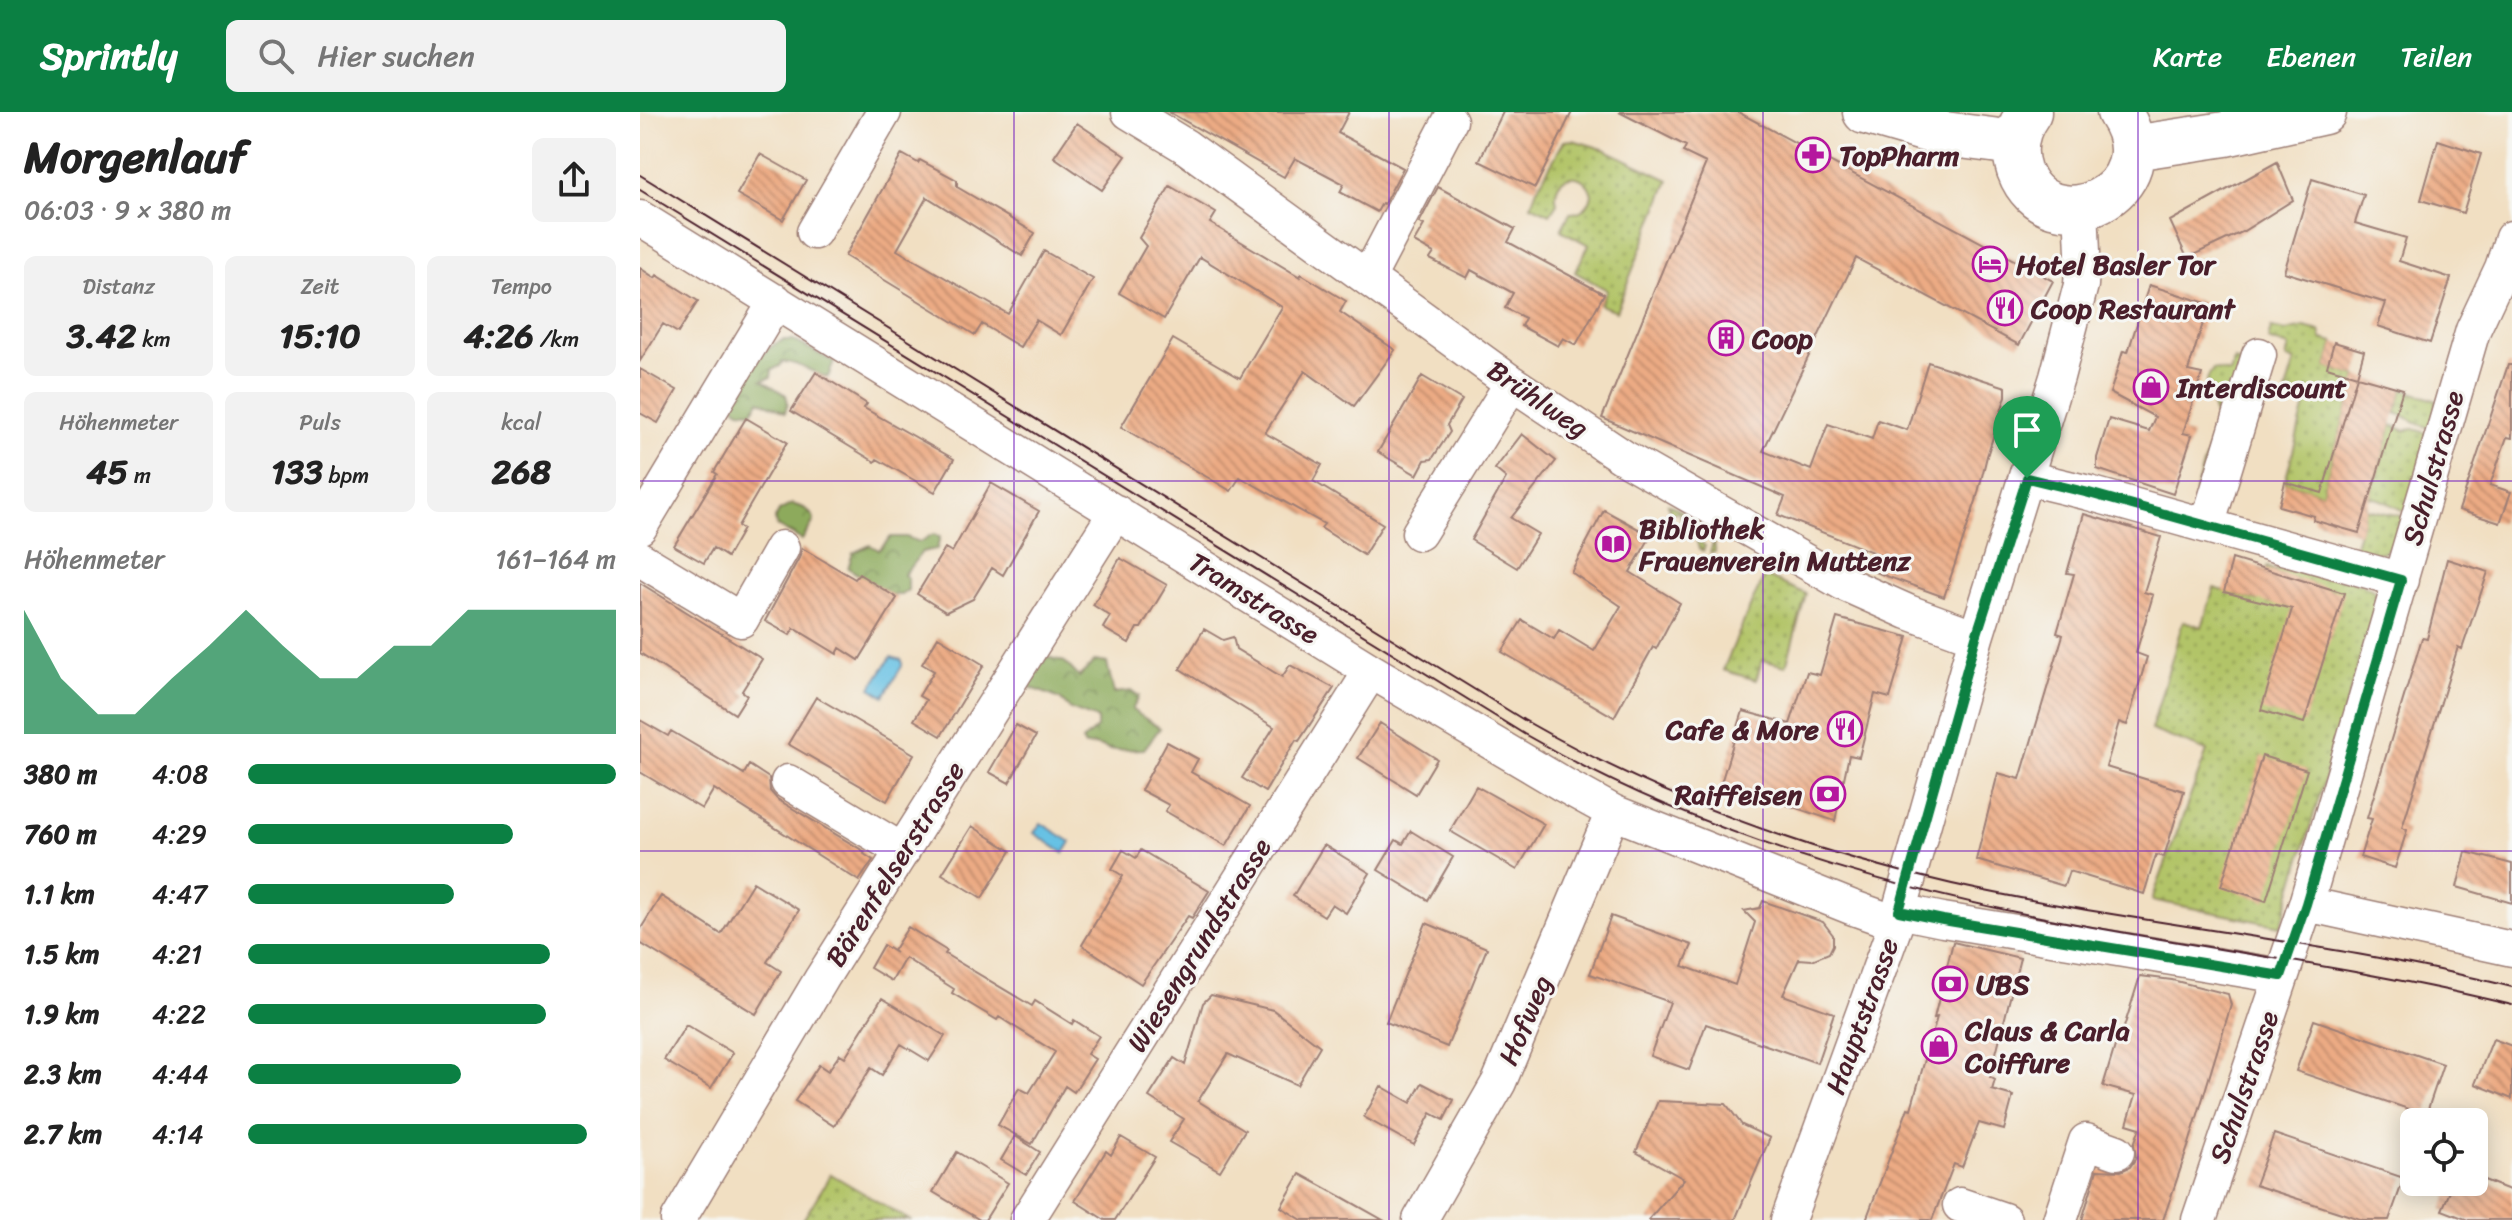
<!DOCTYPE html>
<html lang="de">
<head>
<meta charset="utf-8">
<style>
	body { margin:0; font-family:Sriracha,sans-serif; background:#f2f2f2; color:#222; height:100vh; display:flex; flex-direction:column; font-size:30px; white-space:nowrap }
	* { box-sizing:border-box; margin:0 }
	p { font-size:26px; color:#767676 }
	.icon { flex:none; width:44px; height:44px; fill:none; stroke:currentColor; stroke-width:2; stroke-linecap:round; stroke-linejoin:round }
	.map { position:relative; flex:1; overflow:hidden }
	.panel { display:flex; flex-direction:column; background:#fff; width:640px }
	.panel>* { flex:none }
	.controls { position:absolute; left:1760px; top:996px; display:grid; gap:16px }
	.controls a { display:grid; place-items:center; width:88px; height:88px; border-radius:12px; background:#fff; box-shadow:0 4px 20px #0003; font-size:40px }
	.pin { position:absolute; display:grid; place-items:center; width:68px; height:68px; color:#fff; margin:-82px -34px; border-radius:50% 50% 50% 0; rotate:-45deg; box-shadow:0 0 8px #0007 }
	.pin .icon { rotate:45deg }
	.round { display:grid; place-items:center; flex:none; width:84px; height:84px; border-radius:12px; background:#f2f2f2 }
	.overview { display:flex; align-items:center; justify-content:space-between; height:136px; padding:0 24px }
	h1 { font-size:44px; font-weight:700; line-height:60px }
	.stats { display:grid; grid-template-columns:repeat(3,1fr); gap:12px; height:136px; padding:8px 24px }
	.stats div { display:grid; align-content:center; border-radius:12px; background:#f2f2f2; text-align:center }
	.stats b { font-size:34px; font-weight:700 }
	.stats small { font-size:22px; font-weight:400 }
	.stats p { font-size:22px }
	.chart { height:224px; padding:16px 24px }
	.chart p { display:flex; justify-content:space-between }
	.chart svg { width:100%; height:144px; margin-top:8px; fill:#0b8043; opacity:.7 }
	ul { padding:0 24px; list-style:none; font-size:26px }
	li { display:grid; grid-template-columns:128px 96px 1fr; align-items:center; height:60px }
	li i { height:20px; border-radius:10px; background:#0b8043 }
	header { display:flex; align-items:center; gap:48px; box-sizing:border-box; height:112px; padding:0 40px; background:#0b8043; color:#fff }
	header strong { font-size:38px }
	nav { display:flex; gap:44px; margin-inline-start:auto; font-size:28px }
	.search { width:560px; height:72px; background:#f2f2f2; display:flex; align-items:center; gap:20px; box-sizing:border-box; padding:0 28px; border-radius:12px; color:#767676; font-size:30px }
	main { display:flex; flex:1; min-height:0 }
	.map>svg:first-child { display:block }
	.grass { fill:url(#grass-dots); stroke:#7e724a; stroke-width:2 }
	.forest { fill:url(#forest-crowns); stroke:#6c6444; stroke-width:2 }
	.water { fill:#66c1e4; stroke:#587088; stroke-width:2 }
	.building { fill:url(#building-back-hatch) }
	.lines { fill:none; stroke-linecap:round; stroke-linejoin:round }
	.minor-casing { stroke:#9e7f76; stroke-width:37 }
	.major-casing { stroke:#9e7f76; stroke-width:47 }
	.minor { stroke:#fff; stroke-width:34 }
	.major { stroke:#fff; stroke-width:44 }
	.tram { stroke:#4a1f2b; stroke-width:2 }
	.route-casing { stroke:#fff; stroke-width:16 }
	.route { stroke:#0b8043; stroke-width:10 }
	.grid { fill:none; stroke:#7b2cbf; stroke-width:2; stroke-opacity:0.55 }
	.labels { text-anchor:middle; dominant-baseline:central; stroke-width:6; stroke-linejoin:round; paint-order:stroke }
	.poi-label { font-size:28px; font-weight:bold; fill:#4a1f2b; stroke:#f6f6f2; text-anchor:start }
	.street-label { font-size:28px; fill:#4a1f2b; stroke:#f6f6f2 }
</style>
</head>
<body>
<header>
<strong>Sprintly</strong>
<div class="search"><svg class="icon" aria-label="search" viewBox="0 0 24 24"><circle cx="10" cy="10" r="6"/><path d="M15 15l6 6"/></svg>Hier suchen</div>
<nav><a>Karte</a><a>Ebenen</a><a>Teilen</a></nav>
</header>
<main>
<section class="panel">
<div class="overview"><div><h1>Morgenlauf</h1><p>06:03 · 9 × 380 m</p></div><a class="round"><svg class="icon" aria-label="share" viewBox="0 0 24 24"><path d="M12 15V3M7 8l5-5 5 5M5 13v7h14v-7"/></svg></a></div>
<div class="stats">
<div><p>Distanz</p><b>3.42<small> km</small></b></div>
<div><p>Zeit</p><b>15:10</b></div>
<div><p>Tempo</p><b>4:26<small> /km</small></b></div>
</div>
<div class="stats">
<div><p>Höhenmeter</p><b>45<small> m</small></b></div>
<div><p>Puls</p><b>133<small> bpm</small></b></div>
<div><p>kcal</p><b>268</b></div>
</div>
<div class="chart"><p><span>Höhenmeter</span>161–164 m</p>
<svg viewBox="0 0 160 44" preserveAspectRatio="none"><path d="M0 44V6L10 27L20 38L30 38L40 27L50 17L60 6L70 17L80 27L90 27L100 17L110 17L120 6L130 6L140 6L150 6L160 6V44z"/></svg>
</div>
<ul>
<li><b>380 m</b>4:08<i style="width:100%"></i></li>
<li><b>760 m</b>4:29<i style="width:72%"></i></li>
<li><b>1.1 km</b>4:47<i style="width:56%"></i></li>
<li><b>1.5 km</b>4:21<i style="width:82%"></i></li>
<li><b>1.9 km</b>4:22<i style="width:81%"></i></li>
<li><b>2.3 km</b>4:44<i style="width:58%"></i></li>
<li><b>2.7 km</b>4:14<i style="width:92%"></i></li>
</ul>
</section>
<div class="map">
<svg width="1872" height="1108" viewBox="0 0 1872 1108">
	<defs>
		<pattern id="grass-dots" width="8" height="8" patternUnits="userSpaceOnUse" patternTransform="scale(2)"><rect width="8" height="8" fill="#b2c468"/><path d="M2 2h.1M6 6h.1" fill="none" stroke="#939f56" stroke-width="1.8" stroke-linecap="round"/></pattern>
		<pattern id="forest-crowns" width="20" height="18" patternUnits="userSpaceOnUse" patternTransform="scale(2)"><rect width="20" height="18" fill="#8daa5c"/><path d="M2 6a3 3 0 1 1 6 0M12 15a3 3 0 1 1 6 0" fill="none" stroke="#758a4c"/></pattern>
		<pattern id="building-back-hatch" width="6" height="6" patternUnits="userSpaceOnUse" patternTransform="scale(2)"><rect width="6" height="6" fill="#ecab84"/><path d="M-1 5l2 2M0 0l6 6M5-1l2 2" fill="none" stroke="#c18b6c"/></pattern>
	</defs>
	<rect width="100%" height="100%" fill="#f6f6f2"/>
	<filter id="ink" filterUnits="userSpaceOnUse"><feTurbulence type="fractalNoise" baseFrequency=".0125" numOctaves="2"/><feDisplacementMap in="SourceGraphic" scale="16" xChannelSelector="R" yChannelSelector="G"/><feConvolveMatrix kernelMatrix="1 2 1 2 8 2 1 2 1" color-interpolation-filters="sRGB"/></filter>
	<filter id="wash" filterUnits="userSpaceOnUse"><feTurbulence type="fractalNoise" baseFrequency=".006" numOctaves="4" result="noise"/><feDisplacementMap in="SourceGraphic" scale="32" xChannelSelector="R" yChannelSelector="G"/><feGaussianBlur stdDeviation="1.8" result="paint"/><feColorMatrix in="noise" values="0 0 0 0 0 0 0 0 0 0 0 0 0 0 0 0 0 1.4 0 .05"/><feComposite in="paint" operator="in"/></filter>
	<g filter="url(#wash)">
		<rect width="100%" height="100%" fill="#f1dfc2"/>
		<!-- grass -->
		<path class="grass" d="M933,28L966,38L1029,68L976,199L960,193L967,178L935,160L949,133L921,118L930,101C942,101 949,95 952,83C946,54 909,62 917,91L910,102L891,93L897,77L924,29Z
			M1664,215L1680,219L1682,227L1694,230L1687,255L1717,264L1682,381L1645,370L1667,286L1646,279L1655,249L1646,246L1649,235L1628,228L1631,216L1646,219Z
			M1594,248L1606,252L1564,383L1555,380L1576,310C1575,288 1556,280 1573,257L1590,261Z
			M1763,277L1797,289L1793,317C1779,313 1769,305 1756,301Z
			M1752,313L1765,319L1773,316L1791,323L1767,400C1753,395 1743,386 1730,385Z
			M1028,392C1048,403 1077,413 1075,440L1070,441L1073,430L1067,424L1059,429L1065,434L1063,439L1059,437L1051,408L1042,410L1039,400L1030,401Z
			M1726,397L1766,405C1753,438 1751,445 1713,439Z
			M1641,448L1722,472L1734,479L1737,488L1641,814L1512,788L1567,639L1511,618L1543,509L1562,515L1574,476L1618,489L1627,455L1636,459Z
			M1125,464L1166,482L1146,554L1122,548L1116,568L1083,558L1113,488Z
			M191,1062L269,1108H163Z"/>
		<!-- forest -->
		<path class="forest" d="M144,228H153L194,250L188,265C172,262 160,250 142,250L140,254L132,258L131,265L122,268L146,283L148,291L145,300L120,288L112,299L100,298L92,292C105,270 118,236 144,228Z
			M152,392L164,396L173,404L174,409L162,428L137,414L135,407L139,399Z
			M293,422L300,425L297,437L282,440L264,463L268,466V478L261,483H252L208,456L213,441L230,433L239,438L251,425H266L280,430Z
			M406,544L425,550L439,565L455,549L467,551L474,581L492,579L499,584L492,598L520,616L504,637L471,638L455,633L445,634L442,629L457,616V607L430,597L420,587L387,574C387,558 392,552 406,544Z"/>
		<!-- water -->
		<path class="water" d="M251,545L262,548V554L244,584L231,576Z
			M401,711L431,730L424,741L394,721Z"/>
		<g id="blocks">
			<!-- building -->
			<path class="building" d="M529,0H709L698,21L763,56L744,92L742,91L737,100L700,80L704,72L655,46L644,65Z
				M863,0H932L895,76L839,49Z
				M979,0H1098L1413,169L1379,233L1216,146L1123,339L1171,358L1188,312L1232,327L1238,308L1267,318L1288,250L1366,275V284L1347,344L1336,389L1304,485L1235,460L1240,443L1138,403L1145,385L962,306L1066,51L1043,40L1046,34Z
				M437,11L486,44L462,78L414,45Z
				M1798,28L1841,42L1823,101L1781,88Z
				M120,42L166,68L143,108L97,82Z
				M262,42L278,51L280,48L317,68V75L395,121L382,144L287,85L257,138L368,202L404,139L453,167L421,223L396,208L380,235L342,212L335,223L205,144Z
				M1637,50L1653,88L1602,120L1547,146L1530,109Z
				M1672,67L1724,83L1715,111L1766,126L1759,149L1811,166L1790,231L1738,214L1746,191L1644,160Z
				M530,74L576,101L570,111L660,165L661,162L706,189L700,200L755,238L714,294L665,259L625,321L682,353L673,369L743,412L724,443L681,416L684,412L600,365L591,379L481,315L533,227L600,266L642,195L560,145L524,207L479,181L506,134L499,126Z
				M798,75L875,117L868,130L964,182L936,233L923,226L918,234L881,214L885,206L865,196L873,181L831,158L827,166L790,147L794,141L774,130L784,113L779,111Z
				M0,156L15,166L17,163L58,189L38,221L23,212L0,249Z
				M1509,173L1569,192L1548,259L1562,262L1543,321L1552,323L1533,382L1457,357V346L1469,307L1509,319L1515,305L1470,281L1483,239L1488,240Z
				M1694,230L1724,239L1717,264L1687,255Z
				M1868,253H1872V326L1867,325L1850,373L1871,380L1860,411L1819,398Z
				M0,257L37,278L18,311L0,301Z
				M176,260L227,292L224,296L314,347L295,380L237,347L235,350L151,299Z
				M782,264L822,288L807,313L810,320L792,347L785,348L777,363L738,340Z
				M1717,264L1763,277L1719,421L1673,408L1674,404L1639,394L1645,370L1682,381Z
				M106,306L147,330L98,414L103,417L87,445L73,436L64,451L34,434L77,362L74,360Z
				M882,322L916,349L871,406L898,422L877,456L831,428L866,366L855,357Z
				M351,371L399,399L363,463L352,456L333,487L306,500L277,482L305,436L312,440Z
				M964,398L1011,424L990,460L1040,491L1016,537L1013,535L974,605L862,540L882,508L914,527L919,518L954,539L981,494L931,460Z
				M1444,402L1521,425L1504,480L1513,483L1496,541L1507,545L1487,613L1479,610L1466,655L1544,679L1524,745L1516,743L1504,782L1429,759L1424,774L1336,748L1358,661L1380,667L1423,523L1417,521L1434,462L1427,461Z
				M162,436L215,467L219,462L257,486L219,548L200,536L197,542L154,516L150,523L125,509L159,446Z
				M480,446L527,473L501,516H497L489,531L463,516L470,504L453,493Z
				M1592,447L1704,481L1664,611L1621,598L1652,497L1584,480Z
				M1807,447L1848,460L1822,537L1818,535L1762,716L1767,718L1755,756L1720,745L1732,707L1727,706L1782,526L1787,527Z
				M0,471L122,547L102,579L107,583L95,602L0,541Z
				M1197,506L1268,525L1250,586L1235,582L1219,645L1209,643L1195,709L1081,671L1103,599L1150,612L1167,560L1180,563Z
				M564,517L583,528L593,525L596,537L642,565L650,553L694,576L659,629L656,628L625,680L602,666L634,615L540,557Z
				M298,525L344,553L301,624L274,608L286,588L279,584L294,559L282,552Z
				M176,585L274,642L247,689L148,632Z
				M0,608L28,624L31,619L104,662L109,653L129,666L130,679L137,687L225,740L224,742L233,748L219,769L74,677L62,697L0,660Z
				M740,611L797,647L776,682L718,646Z
				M376,613L396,624L369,671L349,660Z
				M527,630L558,647L551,660L610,694L586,734L525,699L529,693L501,678Z
				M1622,644L1667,658L1626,789L1581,774Z
				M836,674L904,712L877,758L810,719Z
				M332,714L371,739L342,786L302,762Z
				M771,719L813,745L788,788L738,758L756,728L763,732Z
				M684,733L730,761L706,801L692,792L684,804L653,784Z
				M483,738L496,746L501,738L569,779L552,806L548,804L501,872L442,833L483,764L472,757Z
				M1826,740L1872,752V791L1817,775Z
				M113,770L159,798L127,850L141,859L116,902L0,831V818L21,784L81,822Z
				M1123,789L1183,810L1193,823V833L1189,841L1172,848L1159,847L1143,883L1194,901L1177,951L1066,912L1049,958L1010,944L1030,890L950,862L971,804L1052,833L1043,854L1095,873L1115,810L1104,799L1120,796Z
				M786,811L847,836L807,935L746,910Z
				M268,815L307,839L305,842L392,894L395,889L432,912L434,908L459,924L447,942L455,947L434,980L425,974L392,1032L358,1013L379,976L389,981L415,940L359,905L357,908L312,881L314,877L265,846L252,869L230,856L243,833L256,841L253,839Z
				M1313,830L1380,846L1350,965L1355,968L1352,978L1373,984L1364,1018L1339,1011L1322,1055L1314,1052L1292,1108H1226L1268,996L1271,997L1297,905L1294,906Z
				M1500,864L1532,868L1588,882L1591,893L1549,1032L1523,1108H1442L1457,1058L1481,1059L1490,1055L1496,1046L1494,1032L1500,1016L1487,1012L1496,983L1463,974L1478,924L1481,925Z
				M571,883L633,898L680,934L657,973L588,942L558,989L605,1018L580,1059L529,1030L544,1007L509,985L534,946L545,953L563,891Z
				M242,886L305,924L289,949L261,932L242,963L231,956L194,1014L155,989L179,953L188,959L200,942L205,945Z
				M1674,908L1803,952L1786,1003L1656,959Z
				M46,913L93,941L71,976L24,948Z
				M1853,927L1872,934V987L1835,972Z
				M782,971L814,988L804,1008L791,1001L774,1033L724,1005L741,974L771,991Z
				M1018,989L1086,992L1102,1013L1130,1026L1095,1108H1008L1044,1067L996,1040Z
				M1634,1022L1764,1066L1749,1108H1723L1615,1073Z
				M375,1024L400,1040L386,1063L361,1048Z
				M481,1025L515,1045L475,1108H465L435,1089L466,1039L471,1043Z
				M317,1040L368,1071L345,1108H340L293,1080Z
				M660,1062L704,1086L743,1108H662L641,1095Z
				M1834,1064L1872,1079V1108H1828L1802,1098L1814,1070H1834Z"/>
		</g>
	</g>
	<g filter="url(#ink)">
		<use href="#blocks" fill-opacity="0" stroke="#9e7f76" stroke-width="2"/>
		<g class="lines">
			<!-- minor casing -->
			<g class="minor-casing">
				<path id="minor" d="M489,0L545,34L872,271L983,345L1203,471L1268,500L1336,525
					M0,106L731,559L924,673L973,700L1211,795L1256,811
					M174,120L244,0
					M728,166L810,9
					M1387,366L1449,381L1761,468
					M1567,414L1619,243
					M0,415L136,189
					M779,421L872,271
					M0,447L101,508L142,436
					M148,670L263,739
					M1666,792L1872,837
					M1259,799L1303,808L1641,864
					M1320,1093L1364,1108
					M38,1108L182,866L476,400
					M387,1108L731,559
					M780,1108L859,970L973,700
					M1148,1108L1256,811L1336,525L1417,265L1441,173L1443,140L1441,95
					M1420,1108L1446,1029L1477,1040
					M1559,1108L1666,792L1833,218L1862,156L1872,126"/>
			</g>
			<!-- major casing -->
			<g class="major-casing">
				<path id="major" d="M1225,0L1297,21L1375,31
					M1389,0C1376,18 1372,37 1379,58C1408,137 1532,79 1479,0
					M1493,36L1585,22L1684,0"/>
			</g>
			<!-- minor -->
			<use href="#minor" class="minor"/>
			<!-- major -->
			<use href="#major" class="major"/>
			<!-- tram -->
			<path class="tram" d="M0,63L884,608C1017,684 1163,738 1312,772C1497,813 1688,828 1872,875
				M0,78L884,622C1051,719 1242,776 1431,811C1578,839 1727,857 1872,893"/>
		</g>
	</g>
	<g class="lines" filter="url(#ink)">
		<!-- route casing -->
		<g class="route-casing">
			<path id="route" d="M1387,366L1449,381L1761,468L1666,792L1641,864L1303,808L1259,799L1336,525Z"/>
		</g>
		<!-- route -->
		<use href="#route" class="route"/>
	</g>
	<!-- grid -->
	<path class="grid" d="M374,0V1108M749,0V1108M1123,0V1108M1498,0V1108M0,369H1872M0,739H1872"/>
	<!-- icons -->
	<defs>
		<g id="pharmacy-ring" transform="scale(1.8)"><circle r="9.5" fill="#f6f6f2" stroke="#b5179e" stroke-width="1.5"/><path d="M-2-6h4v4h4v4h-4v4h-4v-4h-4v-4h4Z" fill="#b5179e"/></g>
		<g id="hotel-ring" transform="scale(1.8)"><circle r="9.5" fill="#f6f6f2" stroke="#b5179e" stroke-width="1.5"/><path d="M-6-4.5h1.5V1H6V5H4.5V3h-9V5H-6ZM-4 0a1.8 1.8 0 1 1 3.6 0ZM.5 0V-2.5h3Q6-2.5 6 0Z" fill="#b5179e"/></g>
		<g id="restaurant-ring" transform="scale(1.8)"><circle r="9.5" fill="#f6f6f2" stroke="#b5179e" stroke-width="1.5"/><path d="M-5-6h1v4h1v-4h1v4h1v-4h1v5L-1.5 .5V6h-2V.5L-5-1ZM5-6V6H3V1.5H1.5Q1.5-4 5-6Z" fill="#b5179e"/></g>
		<g id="building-ring" transform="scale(1.8)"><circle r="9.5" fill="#f6f6f2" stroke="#b5179e" stroke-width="1.5"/><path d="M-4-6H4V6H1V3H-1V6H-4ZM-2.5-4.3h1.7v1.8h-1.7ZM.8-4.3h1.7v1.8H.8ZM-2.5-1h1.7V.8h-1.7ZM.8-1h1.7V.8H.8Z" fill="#b5179e"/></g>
		<g id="shop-ring" transform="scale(1.8)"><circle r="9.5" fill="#f6f6f2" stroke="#b5179e" stroke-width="1.5"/><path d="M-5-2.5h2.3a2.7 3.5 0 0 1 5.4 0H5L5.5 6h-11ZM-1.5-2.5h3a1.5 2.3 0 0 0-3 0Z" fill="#b5179e"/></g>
		<g id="library-ring" transform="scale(1.8)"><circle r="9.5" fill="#f6f6f2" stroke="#b5179e" stroke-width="1.5"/><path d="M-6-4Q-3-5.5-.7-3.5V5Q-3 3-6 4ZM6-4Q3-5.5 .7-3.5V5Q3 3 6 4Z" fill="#b5179e"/></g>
		<g id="bank-ring" transform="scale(1.8)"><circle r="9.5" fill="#f6f6f2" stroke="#b5179e" stroke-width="1.5"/><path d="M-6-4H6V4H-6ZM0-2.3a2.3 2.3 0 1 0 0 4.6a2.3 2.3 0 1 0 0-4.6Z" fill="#b5179e"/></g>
	</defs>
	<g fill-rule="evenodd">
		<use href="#pharmacy-ring" x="1173" y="43"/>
		<use href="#hotel-ring" x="1350" y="152"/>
		<use href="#restaurant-ring" x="1365" y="196"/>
		<use href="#building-ring" x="1086" y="226"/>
		<use href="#shop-ring" x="1511" y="275"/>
		<use href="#library-ring" x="973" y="432"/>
		<use href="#restaurant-ring" x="1205" y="617"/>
		<use href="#bank-ring" x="1188" y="682"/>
		<use href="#bank-ring" x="1310" y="872"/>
		<use href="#shop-ring" x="1299" y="934"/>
	</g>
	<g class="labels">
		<!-- poi labels -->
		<g class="poi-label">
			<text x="1199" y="43">TopPharm</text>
			<text x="1376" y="152">Hotel Basler Tor</text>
			<text x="1391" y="196">Coop Restaurant</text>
			<text x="1112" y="226">Coop</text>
			<text x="1537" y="275">Interdiscount</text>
			<text x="999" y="416">Bibliothek<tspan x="999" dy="32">Frauenverein Muttenz</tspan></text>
			<text x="1179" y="617" text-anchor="end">Cafe &amp; More</text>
			<text x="1162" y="682" text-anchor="end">Raiffeisen</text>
			<text x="1336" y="872">UBS</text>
			<text x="1325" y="918">Claus &amp; Carla<tspan x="1325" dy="32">Coiffure</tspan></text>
		</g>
		<!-- street labels -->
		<g class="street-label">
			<text transform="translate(898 287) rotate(34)">Brühlweg</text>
			<text transform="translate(1793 356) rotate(-74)">Schulstrasse</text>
			<text transform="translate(614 486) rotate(32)">Tramstrasse</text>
			<text transform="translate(255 752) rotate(-58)">Bärenfelserstrasse</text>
			<text transform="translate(559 833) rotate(-58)">Wiesengrundstrasse</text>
			<text transform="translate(1222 904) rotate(-70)">Hauptstrasse</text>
			<text transform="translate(885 908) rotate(-67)">Hofweg</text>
			<text transform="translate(1604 975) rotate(-71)">Schulstrasse</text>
		</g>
	</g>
</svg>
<div class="controls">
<a><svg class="icon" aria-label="locate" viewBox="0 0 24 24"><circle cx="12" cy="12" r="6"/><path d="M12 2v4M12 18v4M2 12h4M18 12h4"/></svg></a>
</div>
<div class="pin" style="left:1387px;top:366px;background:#1e9e55"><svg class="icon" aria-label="arrive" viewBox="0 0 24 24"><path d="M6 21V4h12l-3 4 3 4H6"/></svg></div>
</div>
</main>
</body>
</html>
